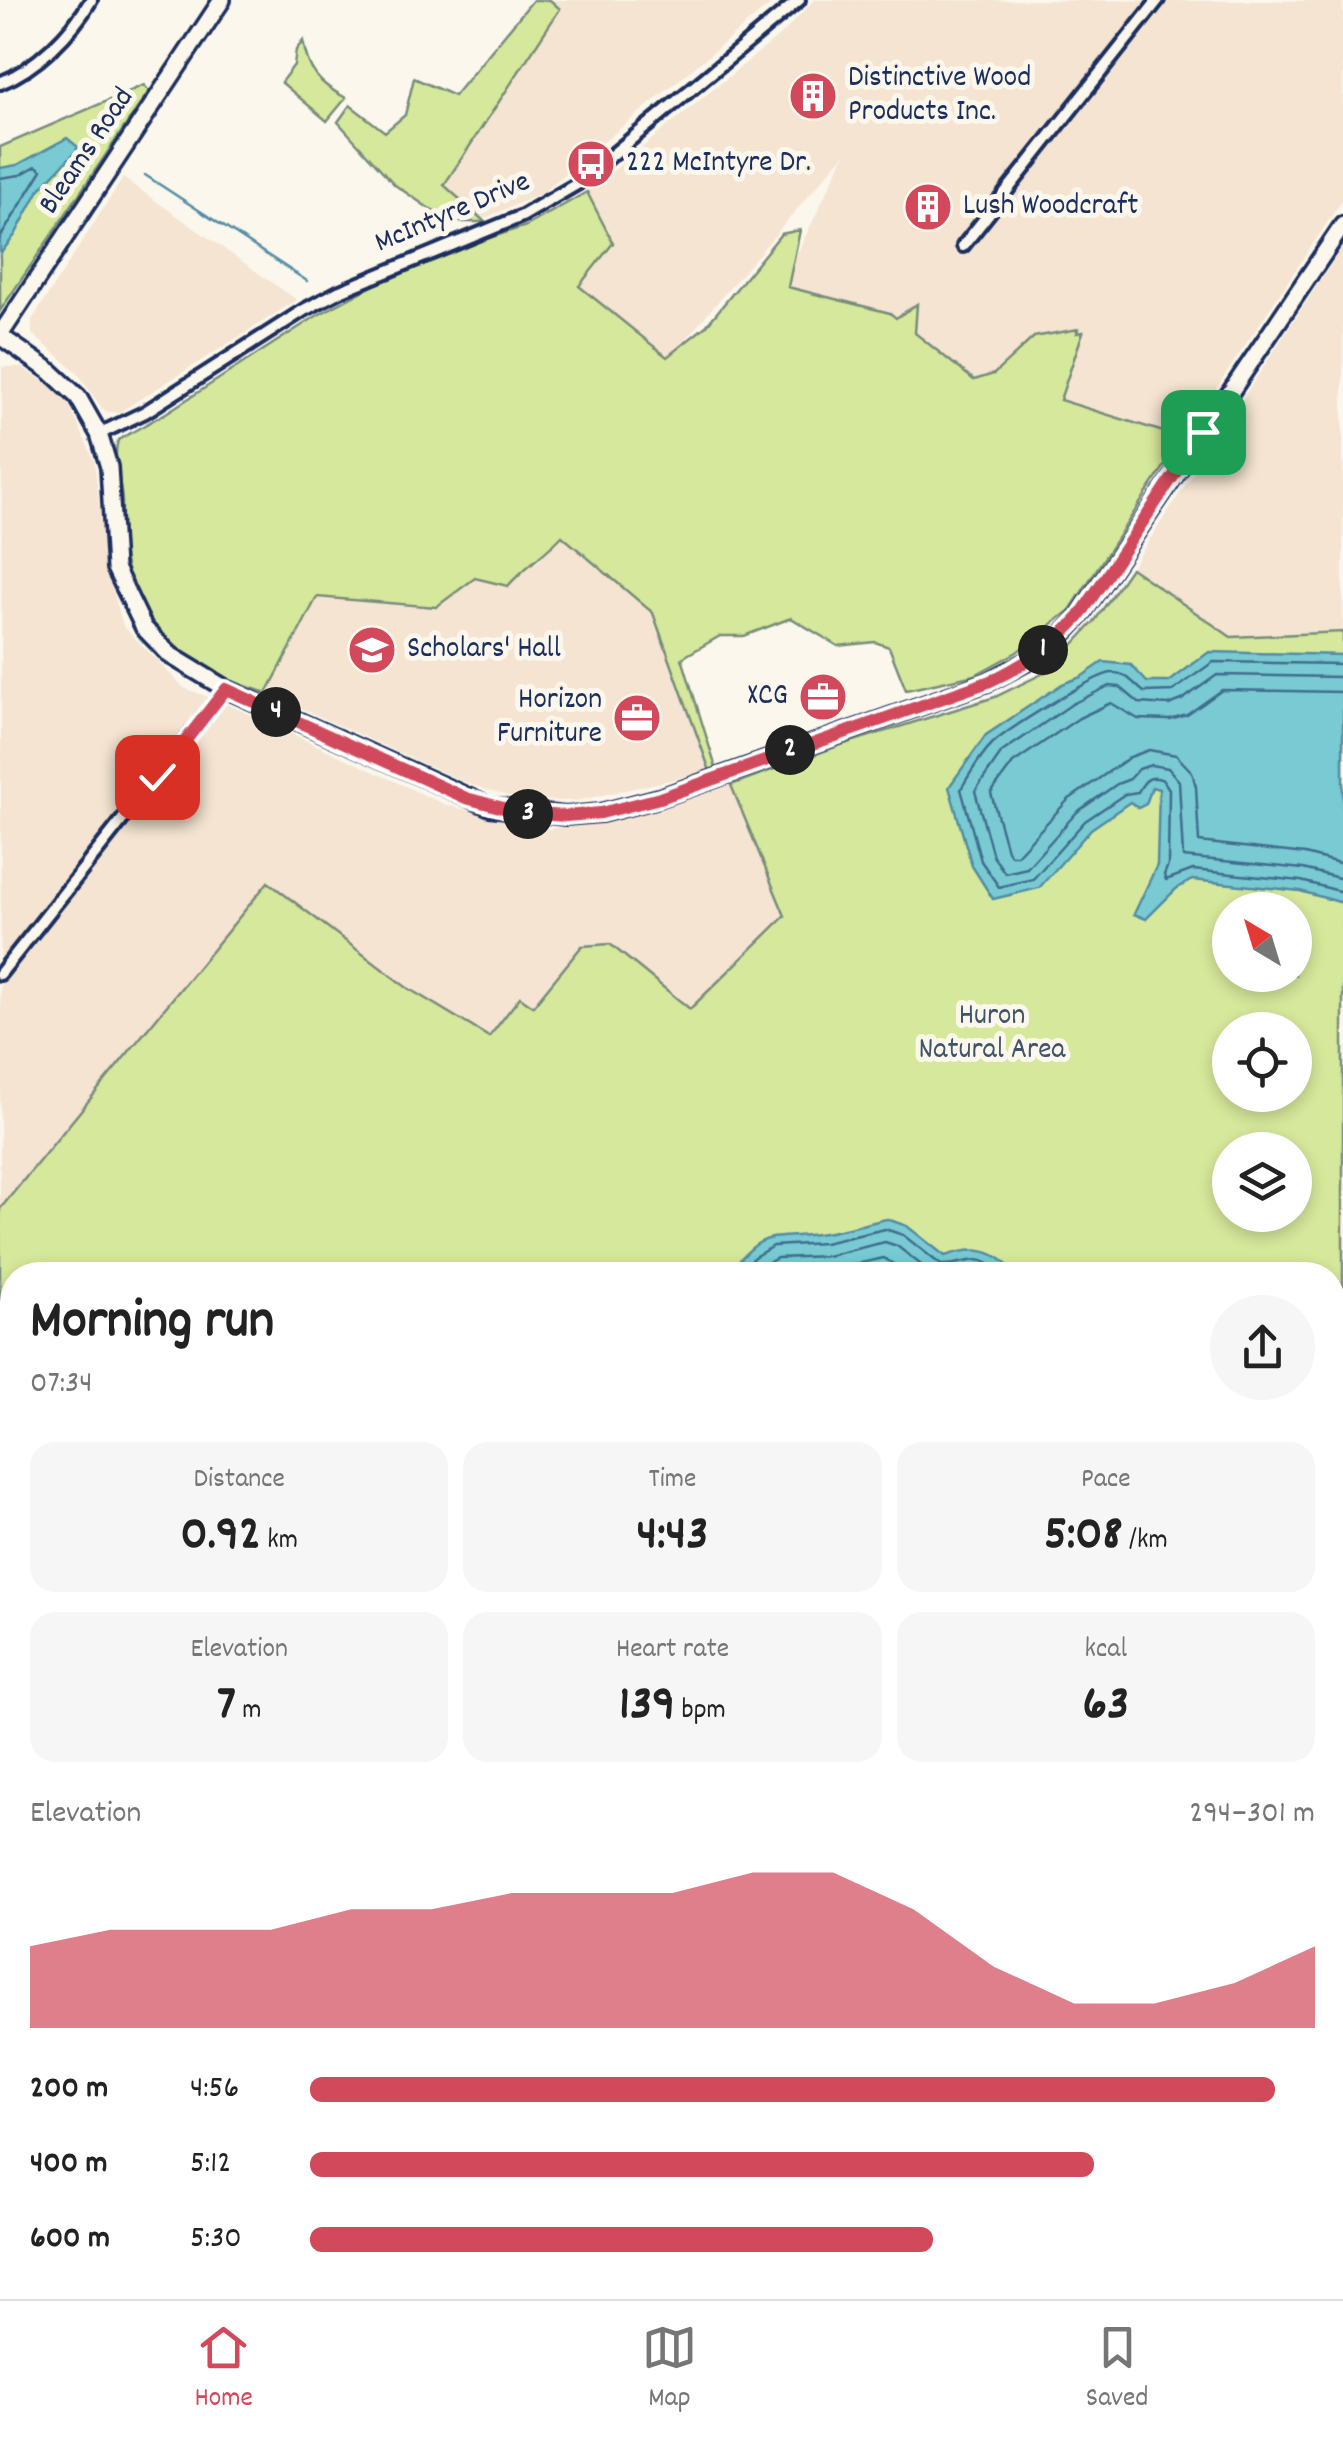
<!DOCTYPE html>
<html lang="en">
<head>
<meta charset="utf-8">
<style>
	body { margin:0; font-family:Dekko,sans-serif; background:#f6f6f6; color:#222; height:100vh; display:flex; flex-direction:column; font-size:38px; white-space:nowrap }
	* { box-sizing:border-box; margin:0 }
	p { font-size:32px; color:#767676 }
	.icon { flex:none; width:55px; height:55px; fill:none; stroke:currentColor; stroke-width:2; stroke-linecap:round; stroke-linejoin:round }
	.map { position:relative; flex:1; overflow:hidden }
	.sheet { position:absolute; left:0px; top:1262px; width:1345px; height:1038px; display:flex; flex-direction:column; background:#fff; border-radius:40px 40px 0 0; box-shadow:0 5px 15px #0003 }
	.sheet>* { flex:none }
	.needle { width:65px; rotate:322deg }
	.tools { position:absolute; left:1212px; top:892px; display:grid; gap:20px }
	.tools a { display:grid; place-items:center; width:100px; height:100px; border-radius:50%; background:#fff; box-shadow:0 5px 15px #0003; font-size:50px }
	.pin { position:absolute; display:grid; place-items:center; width:85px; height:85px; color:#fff; margin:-42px; border-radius:20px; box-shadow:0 5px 15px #0006 }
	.km { position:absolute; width:50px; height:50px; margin:-25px; border-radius:50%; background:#222; color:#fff; font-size:28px; line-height:50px; text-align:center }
	.round { display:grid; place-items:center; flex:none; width:105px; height:105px; border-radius:52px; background:#f6f6f6 }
	.head { display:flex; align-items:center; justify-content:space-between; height:170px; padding:0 30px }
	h1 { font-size:55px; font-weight:700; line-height:75px }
	.figures { display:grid; grid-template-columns:repeat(3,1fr); gap:15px; height:170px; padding:10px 30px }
	.figures div { display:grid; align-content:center; border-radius:25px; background:#f6f6f6; text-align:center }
	.figures b { font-size:50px; font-weight:700 }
	.figures small { font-size:28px; font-weight:400 }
	.figures p { font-size:28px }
	.chart { height:280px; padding:20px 30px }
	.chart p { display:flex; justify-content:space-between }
	.chart svg { width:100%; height:180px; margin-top:10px; fill:#d1495b; opacity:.7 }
	ul { padding:0 30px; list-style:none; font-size:32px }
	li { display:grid; grid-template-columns:160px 120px 1fr; align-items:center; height:75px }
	li i { height:25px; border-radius:12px; background:#d1495b }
	.tabs { display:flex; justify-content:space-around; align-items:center; height:140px; border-top:2px solid #e0e0e0; background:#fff; font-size:28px; color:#767676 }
	.tabs a { display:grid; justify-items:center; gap:5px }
	.tabs .current { color:#d1495b }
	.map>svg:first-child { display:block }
	.built { fill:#f4e4d1 }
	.green { fill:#d6e89b; stroke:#788c7c; stroke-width:2.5; fill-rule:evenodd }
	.water { fill:#79cad3; stroke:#538ca4; stroke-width:2.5 }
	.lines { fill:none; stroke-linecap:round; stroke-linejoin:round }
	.shore { stroke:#416d8d; stroke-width:2.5 }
	.stream { stroke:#538ca4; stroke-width:2.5 }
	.street-casing { stroke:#1b2f5e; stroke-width:18 }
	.secondary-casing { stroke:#1b2f5e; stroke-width:22 }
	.street { stroke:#fbf7ec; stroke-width:10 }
	.secondary { stroke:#fbf7ec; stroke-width:15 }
	.route-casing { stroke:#fff; stroke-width:20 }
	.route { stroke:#d1495b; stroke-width:12 }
	.labels { text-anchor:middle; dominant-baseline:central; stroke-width:10; stroke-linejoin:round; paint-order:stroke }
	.poi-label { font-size:30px; fill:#1b2f5e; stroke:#fbf7ec; text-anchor:start }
	.street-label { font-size:30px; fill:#1b2f5e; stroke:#fbf7ec }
	.park-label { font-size:30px; fill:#40546a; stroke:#fbf7ec }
</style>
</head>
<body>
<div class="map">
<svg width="1343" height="2299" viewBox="0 0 1343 2299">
	<rect width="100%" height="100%" fill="#fbf7ec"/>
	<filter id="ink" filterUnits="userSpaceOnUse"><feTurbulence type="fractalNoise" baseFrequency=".01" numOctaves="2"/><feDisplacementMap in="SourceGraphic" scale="20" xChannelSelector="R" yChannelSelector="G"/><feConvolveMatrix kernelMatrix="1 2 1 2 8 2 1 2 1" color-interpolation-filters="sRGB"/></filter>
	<g filter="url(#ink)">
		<!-- built -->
		<path class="built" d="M551,0H776L542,193L472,224L423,180Z
			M814,0L1343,1V199L1183,438L1056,401L1078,330L981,389L782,285L846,152L667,361L578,286L613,243L587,192L784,32Z
			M123,178L297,300L118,413L104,411L76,371L32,334V320Z
			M1343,246V632L1231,637L1131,568Z
			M2,367H22L65,396L94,460L107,568L123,626L184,688L227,704L446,805L549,829L613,820L731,785L786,916L690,1010L610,945L533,1007L520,997L489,1038L406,987L268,883L0,1209Z
			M562,536L653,613L710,771L576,801L522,800L471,785L267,693L317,597L435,607L475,578L508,586L524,567L536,563Z"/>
		<!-- green -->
		<path class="green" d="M533,0H550L560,9L444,185L485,222H449L395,185L338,122L350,105L385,132L405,115L414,78L454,96Z
			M303,41C308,72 319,84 346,98L327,121L281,82L294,65L296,50Z
			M144,85L149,91L0,311V147Z
			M587,192L613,243L579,286L667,357L706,326L781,234L800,230L788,287L890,313L896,318L917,304L915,333L974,380L994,374L1034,337L1078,329L1077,333L1083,332L1060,400L1183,438L1070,610L1017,652L975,675L906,690L889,647L875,642L838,646L791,618L744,636H720L682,658L716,768L710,771L653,613L562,536C544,555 524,567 508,586L475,578L436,607L317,597L267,693C200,674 136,631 124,556C121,538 122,520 122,502C121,481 112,460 118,440L166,413L318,315L380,282L465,246L526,226Z
			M1131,568L1231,637L1343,632V1608L1333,1616L1332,1275H12V1476L0,1482V1209L268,882L406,987L489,1037L520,997L533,1006L582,946L610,944L690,1009L785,916L731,785L838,746L995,697L1050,670L1094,622ZM1230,910H1295V975H1230ZM1230,1030H1295V1095H1230ZM1230,1150H1295V1215H1230Z
			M12,1604V1770L0,1780V1605Z
			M359,2288H585L575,2299H414L412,2296L407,2299H369Z
			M691,2288H1279L1270,2299H705Z"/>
		<!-- water -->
		<path class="water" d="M67,138L78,147L76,151L39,190L15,235L0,254V168L17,165Z
			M1209,652L1343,655V903L1300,891L1192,880L1176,889L1146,919L1134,914L1157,865L1159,789L1152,787L1146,804L1138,808L1130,802L1091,829L1039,888L993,899L972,866L949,787L986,735L1062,684L1081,677L1103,662L1131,665L1147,682H1169Z
			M887,1219L907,1226L945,1256C974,1246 997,1248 1015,1275H727C766,1225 769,1242 824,1233C845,1230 866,1223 887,1219Z
			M12,1476V1604L0,1605V1479Z"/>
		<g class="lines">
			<!-- shore -->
			<path class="shore" d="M0,178L20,175L36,166L42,170L0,238
				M1343,664L1213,662L1173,691L1144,692C1132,683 1128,673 1112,673C1097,673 1005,731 992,744C980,756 969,775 961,789L981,861L999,887L1033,879L1085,821L1125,794L1138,792C1144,781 1149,774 1163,780L1169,789L1168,865L1164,875L1166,880L1193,870L1301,881L1343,892
				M1343,677L1217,675L1182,700L1169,705L1139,703L1120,687L1109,686L1072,704L1002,752L975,791L993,856L1005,873L1027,868L1077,812L1117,784L1130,779L1139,769L1151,765L1168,768L1179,781L1183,857L1303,869L1343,879
				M1343,692L1222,690L1187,715L1170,720L1138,719L1111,703L1079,718L1013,763L991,793L1007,850L1011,855H1017L1068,800L1130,757L1149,750L1176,755L1192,772L1196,787L1199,842L1305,854L1343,864
				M739,1275L754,1257L773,1246L824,1243L885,1229L903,1235L941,1265C971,1266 974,1248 1003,1275
				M755,1275L762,1266L777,1258L827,1256L885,1242L897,1246L934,1275
				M777,1275L829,1270L884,1258L910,1275"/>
			<!-- stream -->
			<path class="stream" d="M145,175L307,281
				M1332,1391L1343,1385"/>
			<!-- street casing -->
			<g class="street-casing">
				<path id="street" d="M0,83C36,69 72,33 91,0
					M963,246L1158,0
					M99,434L145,412L304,310L340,291L522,216L577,184L799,0
					M0,974L226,689
					M1333,1694L1343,1721
					M1332,1811L1343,1808
					M1332,1837L1343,1840
					M1332,2151L1343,2160"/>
			</g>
			<!-- secondary casing -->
			<g class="secondary-casing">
				<path id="secondary" d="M0,335L222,0
					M0,336L50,371L78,397L99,434L109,467L115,568L144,628L170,655L226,689L490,807L565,816L601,813L659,798L988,682L1032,659L1060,637L1079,617L1343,225
					M0,1973L12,1979
					M0,1993L12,1997
					M665,2288L679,2299"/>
			</g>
			<!-- street -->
			<use href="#street" class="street"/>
			<!-- secondary -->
			<use href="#secondary" class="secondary"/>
		</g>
	</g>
	<g class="lines" filter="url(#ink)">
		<!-- route casing -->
		<g class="route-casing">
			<path id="route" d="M157,777L226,689L466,798L522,813L566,816L601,813L660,798L988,682C1024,666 1053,645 1079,617L1203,432"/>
		</g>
		<!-- route -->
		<use href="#route" class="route"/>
	</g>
	<!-- icons -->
	<defs>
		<g id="building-disc" transform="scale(2.5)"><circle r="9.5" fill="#d1495b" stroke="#fbf7ec"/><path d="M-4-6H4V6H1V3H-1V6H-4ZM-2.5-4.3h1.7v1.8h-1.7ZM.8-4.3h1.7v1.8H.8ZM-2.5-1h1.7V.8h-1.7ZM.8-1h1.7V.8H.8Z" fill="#fff"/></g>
		<g id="bus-disc" transform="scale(2.5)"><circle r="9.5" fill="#d1495b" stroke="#fbf7ec"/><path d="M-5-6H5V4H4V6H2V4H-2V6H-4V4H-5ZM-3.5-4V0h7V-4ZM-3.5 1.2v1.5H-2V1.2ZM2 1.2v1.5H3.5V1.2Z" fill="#fff"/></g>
		<g id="school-disc" transform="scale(2.5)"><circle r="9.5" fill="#d1495b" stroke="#fbf7ec"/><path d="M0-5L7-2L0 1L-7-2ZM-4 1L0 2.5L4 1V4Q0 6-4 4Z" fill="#fff"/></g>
		<g id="office-disc" transform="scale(2.5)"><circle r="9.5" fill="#d1495b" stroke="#fbf7ec"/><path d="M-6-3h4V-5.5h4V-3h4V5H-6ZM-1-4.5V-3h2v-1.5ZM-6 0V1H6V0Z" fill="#fff"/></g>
	</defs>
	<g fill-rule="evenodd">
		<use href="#building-disc" x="813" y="96"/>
		<use href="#bus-disc" x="591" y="164"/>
		<use href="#building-disc" x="928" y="207"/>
		<use href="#school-disc" x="372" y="650"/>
		<use href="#office-disc" x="823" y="697"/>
		<use href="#office-disc" x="637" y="718"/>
	</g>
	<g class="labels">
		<!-- poi labels -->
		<g class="poi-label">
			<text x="848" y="79">Distinctive Wood<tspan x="848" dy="34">Products Inc.</tspan></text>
			<text x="626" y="164">222 McIntyre Dr.</text>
			<text x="963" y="207">Lush Woodcraft</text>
			<text x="407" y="650">Scholars' Hall</text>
			<text x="788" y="697" text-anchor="end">XCG</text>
			<text x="602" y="701" text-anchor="end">Horizon<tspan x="602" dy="34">Furniture</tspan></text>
		</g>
		<!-- street labels -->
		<g class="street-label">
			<text transform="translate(88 152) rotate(-56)">Bleams Road</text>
			<text transform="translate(453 214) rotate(-23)">McIntyre Drive</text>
		</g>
		<!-- park labels -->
		<g class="park-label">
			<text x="992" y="1017">Huron<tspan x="992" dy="34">Natural Area</tspan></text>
		</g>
	</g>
</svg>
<div class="tools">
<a><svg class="needle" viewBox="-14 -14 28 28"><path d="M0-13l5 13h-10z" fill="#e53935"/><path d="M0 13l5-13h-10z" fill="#767676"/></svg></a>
<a><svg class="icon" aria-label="locate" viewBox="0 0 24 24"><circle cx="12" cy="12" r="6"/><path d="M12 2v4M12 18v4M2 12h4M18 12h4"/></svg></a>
<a><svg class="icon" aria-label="layers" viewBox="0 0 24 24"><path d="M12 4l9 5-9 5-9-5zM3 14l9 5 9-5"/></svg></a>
</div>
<div class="pin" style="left:1203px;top:432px;background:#1e9e55"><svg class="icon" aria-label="arrive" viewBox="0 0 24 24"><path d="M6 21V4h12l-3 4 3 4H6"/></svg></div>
<div class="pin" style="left:157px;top:777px;background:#d93025"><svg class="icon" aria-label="check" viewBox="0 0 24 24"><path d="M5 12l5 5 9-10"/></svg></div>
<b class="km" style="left:1043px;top:650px">1</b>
<b class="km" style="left:790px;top:750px">2</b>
<b class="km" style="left:528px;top:814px">3</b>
<b class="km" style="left:276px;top:712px">4</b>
<section class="sheet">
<div class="head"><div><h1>Morning run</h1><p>07:34</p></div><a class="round"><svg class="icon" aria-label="share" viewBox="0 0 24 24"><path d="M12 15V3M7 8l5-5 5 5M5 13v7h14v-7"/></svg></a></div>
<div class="figures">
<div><p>Distance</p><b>0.92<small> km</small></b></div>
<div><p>Time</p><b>4:43</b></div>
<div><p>Pace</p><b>5:08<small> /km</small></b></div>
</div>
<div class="figures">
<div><p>Elevation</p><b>7<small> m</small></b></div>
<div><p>Heart rate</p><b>139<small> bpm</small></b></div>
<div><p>kcal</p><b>63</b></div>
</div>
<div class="chart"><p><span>Elevation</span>294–301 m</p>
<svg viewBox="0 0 160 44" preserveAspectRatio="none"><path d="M0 44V24L10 20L20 20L30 20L40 15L50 15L60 11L70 11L80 11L90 6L100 6L110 15L120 29L130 38L140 38L150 33L160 24V44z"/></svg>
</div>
<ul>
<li><b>200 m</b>4:56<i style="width:96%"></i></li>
<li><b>400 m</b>5:12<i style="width:78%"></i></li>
<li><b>600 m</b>5:30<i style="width:62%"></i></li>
</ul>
</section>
</div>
<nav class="tabs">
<a class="current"><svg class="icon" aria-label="home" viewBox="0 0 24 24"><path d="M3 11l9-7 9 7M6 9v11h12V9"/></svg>Home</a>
<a><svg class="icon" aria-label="map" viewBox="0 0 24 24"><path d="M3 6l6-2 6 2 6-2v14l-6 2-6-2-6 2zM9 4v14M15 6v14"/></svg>Map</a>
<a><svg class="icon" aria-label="saved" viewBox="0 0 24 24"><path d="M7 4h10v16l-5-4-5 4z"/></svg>Saved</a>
</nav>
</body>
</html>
